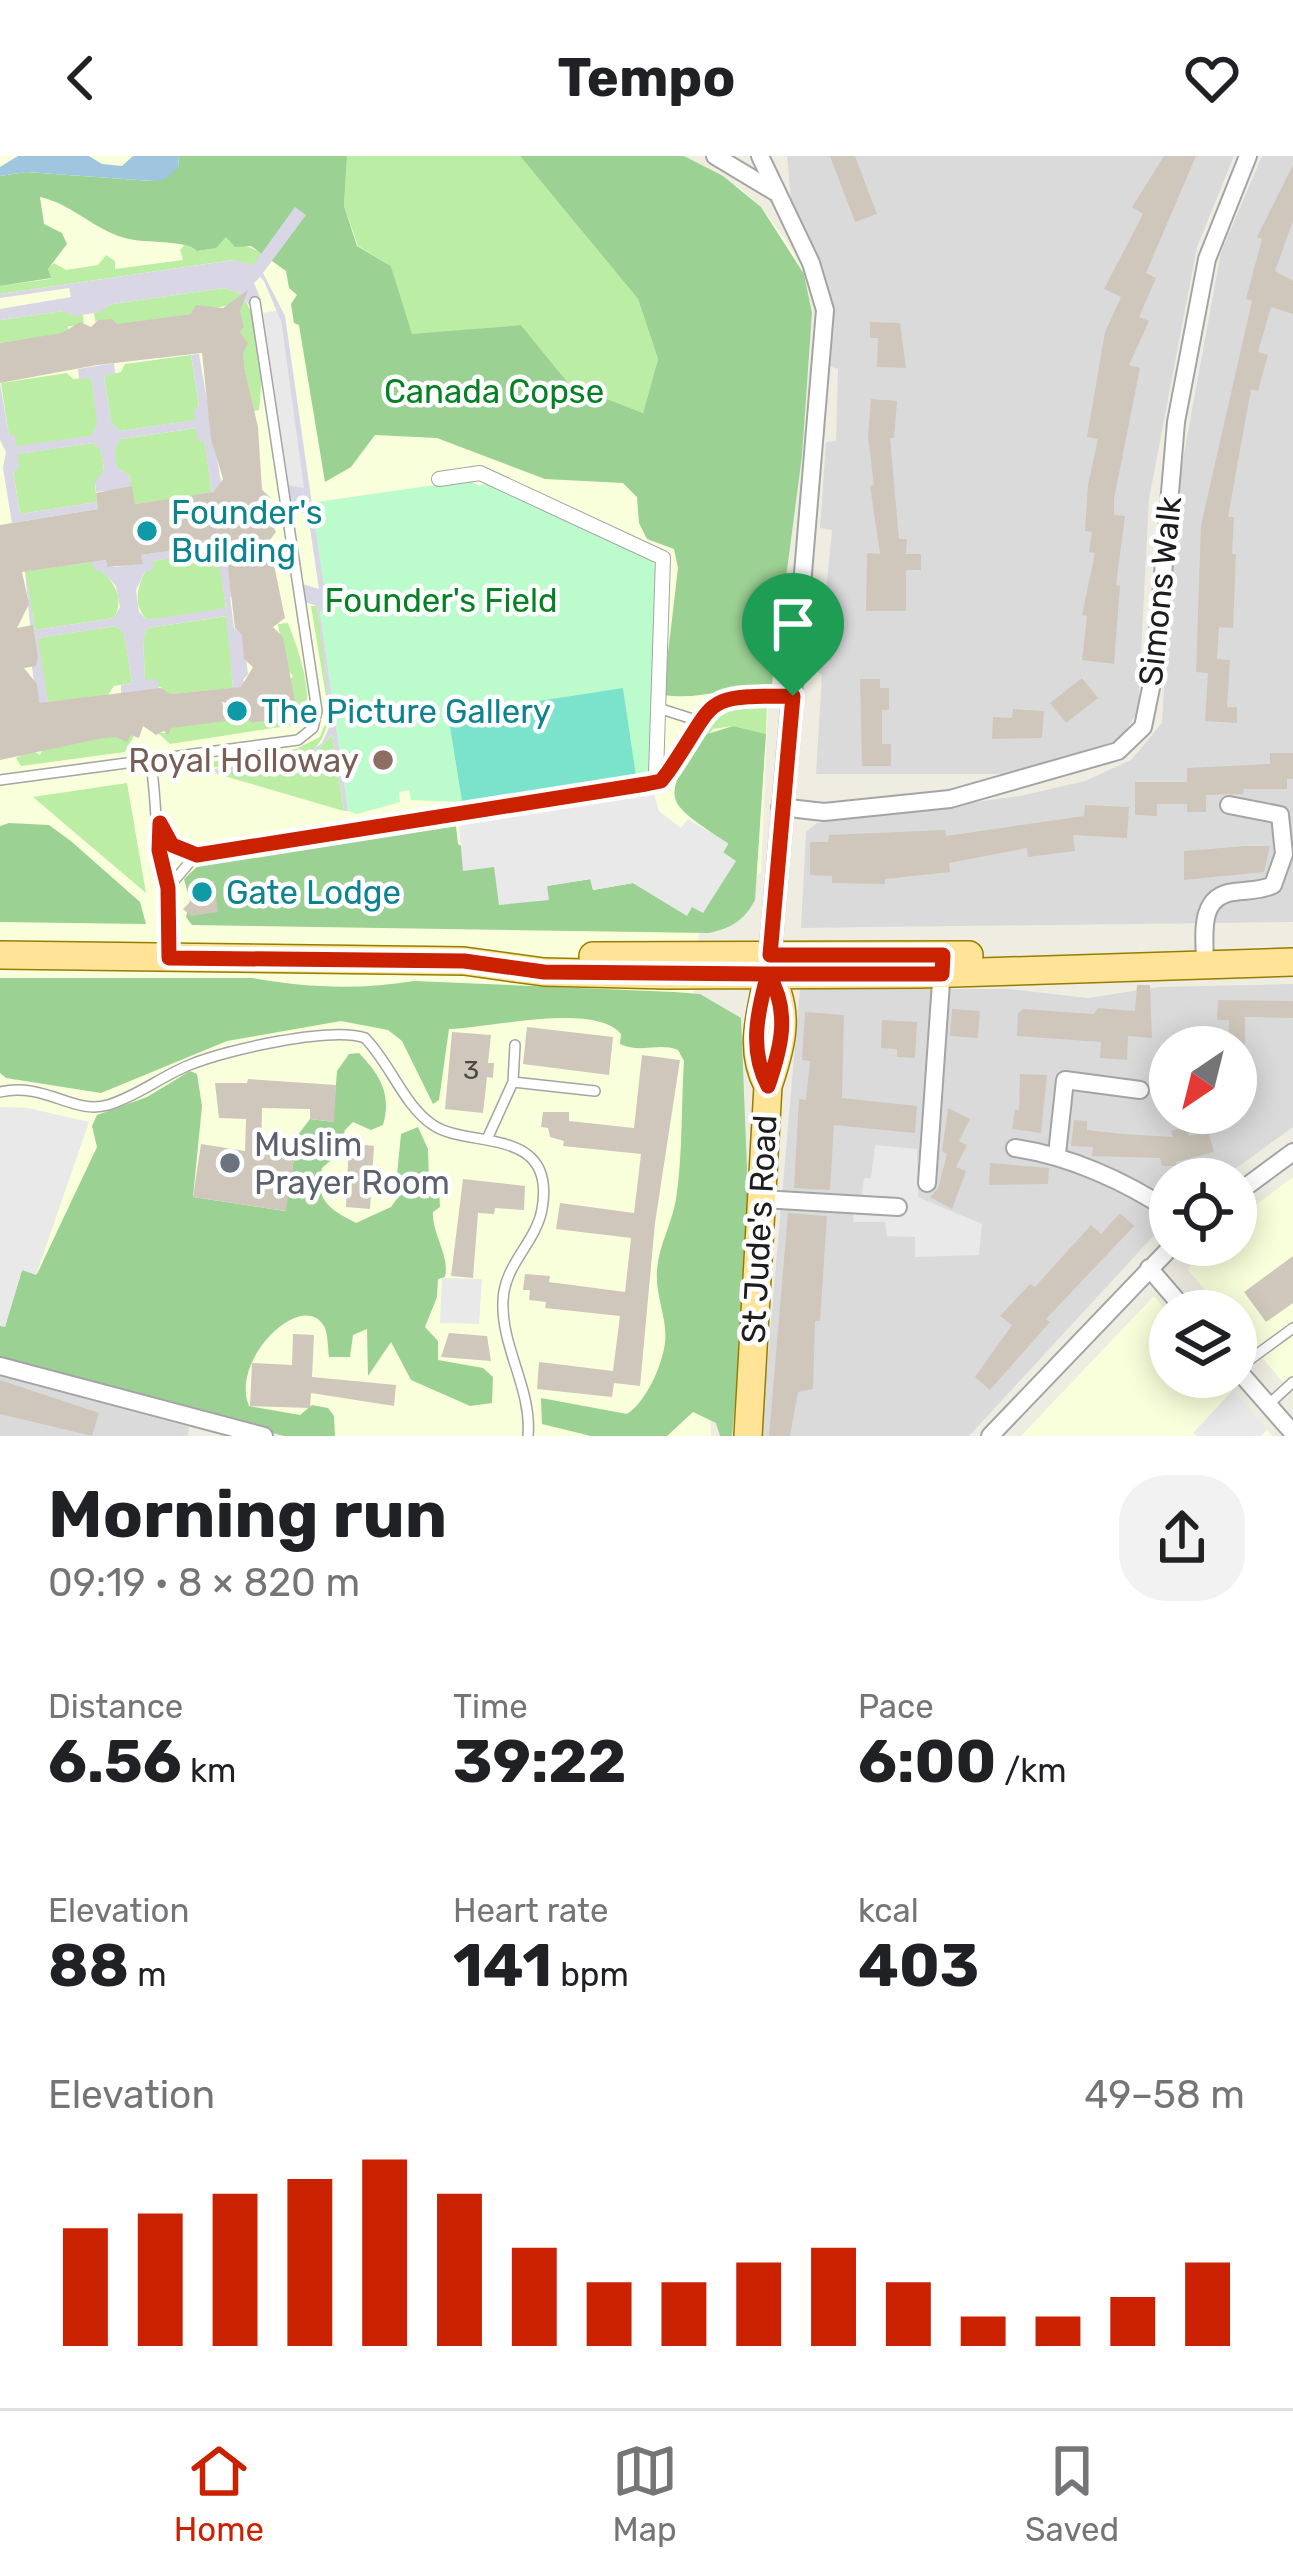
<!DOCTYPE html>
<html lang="en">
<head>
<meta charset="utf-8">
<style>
	body { margin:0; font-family:Rubik,sans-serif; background:#f2f2f2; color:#202124; height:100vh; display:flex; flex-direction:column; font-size:45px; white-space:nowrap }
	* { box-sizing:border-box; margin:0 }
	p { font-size:39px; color:#757577 }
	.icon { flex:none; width:66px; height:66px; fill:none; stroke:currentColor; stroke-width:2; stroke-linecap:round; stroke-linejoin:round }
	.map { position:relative; height:1280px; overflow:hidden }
	.side { display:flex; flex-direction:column; background:#fff; flex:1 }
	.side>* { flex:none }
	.needle { width:78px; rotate:215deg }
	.controls { position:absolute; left:1149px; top:870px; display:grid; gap:24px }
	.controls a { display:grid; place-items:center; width:108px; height:108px; border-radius:50%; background:#fff; box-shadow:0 6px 30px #0003; font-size:60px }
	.pin { position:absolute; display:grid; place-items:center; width:102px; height:102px; color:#fff; margin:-123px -51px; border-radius:50% 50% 50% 0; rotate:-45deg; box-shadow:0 0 12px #0007 }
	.pin .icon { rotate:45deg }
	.round { display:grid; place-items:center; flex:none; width:126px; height:126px; border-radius:48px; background:#f2f2f2 }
	.summary { display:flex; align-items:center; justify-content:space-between; height:204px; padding:0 48px }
	h1 { font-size:66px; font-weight:700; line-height:90px }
	.figures { display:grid; grid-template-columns:repeat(3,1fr); gap:18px; height:204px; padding:12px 48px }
	.figures div { display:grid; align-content:center }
	.figures b { font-size:60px; font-weight:700 }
	.figures small { font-size:33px; font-weight:400 }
	.figures p { font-size:33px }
	.chart { height:336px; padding:24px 48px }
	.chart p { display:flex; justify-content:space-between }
	.chart svg { width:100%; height:216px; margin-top:12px; stroke:#ca2100; stroke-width:6 }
	header { display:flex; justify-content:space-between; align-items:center; height:156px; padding:0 48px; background:#fff; font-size:54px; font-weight:700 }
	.menu { display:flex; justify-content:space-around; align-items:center; height:168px; border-top:3px solid #e0e0e0; background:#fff; font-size:33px; color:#757577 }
	.menu a { display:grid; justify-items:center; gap:6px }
	.menu .current { color:#ca2100 }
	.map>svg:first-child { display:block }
	.residential { fill:#dbdada; fill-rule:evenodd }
	.education { fill:#f9ffdb }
	.grass { fill:#bceda5 }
	.forest { fill:#9cd194 }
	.park { fill:#bcfccc }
	.pitch { fill:#7be3cc }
	.parking { fill:#e9e9e9 }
	.plaza { fill:#d9d6e5; fill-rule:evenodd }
	.water { fill:#a0c6df }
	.building { fill:#cfc7bb; fill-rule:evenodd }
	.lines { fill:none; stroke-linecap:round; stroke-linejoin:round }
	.service-casing { stroke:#a4a4a4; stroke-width:12 }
	.pedestrian-casing { stroke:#a4a4a4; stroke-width:16 }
	.minor-casing { stroke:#a4a4a4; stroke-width:20 }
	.tertiary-casing { stroke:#a4a4a4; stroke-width:24 }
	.primary-casing { stroke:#967d00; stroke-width:30 }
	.service { stroke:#fff; stroke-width:9 }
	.pedestrian { stroke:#fff; stroke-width:14 }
	.minor { stroke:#fff; stroke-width:16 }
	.tertiary { stroke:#fff; stroke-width:21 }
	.primary { stroke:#ffe397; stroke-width:27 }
	.route-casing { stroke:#fff; stroke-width:24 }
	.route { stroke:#ca2100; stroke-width:15 }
	.culture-dot { fill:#0f9aa8; stroke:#fff; stroke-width:4.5 }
	.education-dot { fill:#8d6e63; stroke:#fff; stroke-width:4.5 }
	.worship-dot { fill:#6b7280; stroke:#fff; stroke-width:4.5 }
	.labels { text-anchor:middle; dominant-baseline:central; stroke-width:9; stroke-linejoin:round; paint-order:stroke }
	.number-label { font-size:27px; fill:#4a4844 }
	.park-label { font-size:33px; fill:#058124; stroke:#fff }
	.culture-label { font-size:33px; fill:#0d838f; stroke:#fff; text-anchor:start }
	.street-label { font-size:33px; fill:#1d1d1d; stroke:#fff }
	.education-label { font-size:33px; fill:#785e54; stroke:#fff; text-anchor:end }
	.worship-label { font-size:33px; fill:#5b616d; stroke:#fff; text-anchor:start }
</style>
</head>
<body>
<header><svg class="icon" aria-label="back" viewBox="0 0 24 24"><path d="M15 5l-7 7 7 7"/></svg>Tempo<svg class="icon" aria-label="heart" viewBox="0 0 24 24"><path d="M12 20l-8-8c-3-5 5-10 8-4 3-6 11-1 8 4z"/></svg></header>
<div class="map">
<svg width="1293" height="1280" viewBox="0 0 1293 1280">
	<rect width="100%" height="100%" fill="#efede2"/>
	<!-- residential -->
	<path class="residential" d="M787,0H1234L1197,91L1149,343L1138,555L1124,578L1111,587L1012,618H816L822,519L817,516V458L824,457L832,374L820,372L826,286L836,285L838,213L829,210L825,124L792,54Z
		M1262,0H1293V766L801,772L806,676L817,667L1020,640L1085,625L1131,604L1162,567L1173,371L1182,356L1179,325L1221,96Z
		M1293,828V971L1221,1023H1170V1062L969,1280H761L800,833H1009L1088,842L1159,831ZM1170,891H1236V957H1170Z
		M0,1220L189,1271L188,1280H0Z"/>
	<!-- education -->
	<path class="education" d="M0,0H684L740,32L761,51L789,89L804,118L812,157L802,300L768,551L761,716L699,776L691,867L711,1280H284L0,1207Z
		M1293,1021V1238L1236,1171V1155H1223L1188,1114L1204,1089H1236V1064Z
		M1154,1140L1170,1159V1221H1221L1272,1280H1021Z"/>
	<!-- grass -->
	<path class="grass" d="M347,0H520L638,143L658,203L643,257L569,228L521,169L412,179L391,110L358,90L344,50Z
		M226,81L262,97L253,110L233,104L0,138V130L50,123L47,113L54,107L66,114L98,109L106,99L115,105V113L183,104L180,94L185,88L198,95L215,92Z
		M224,132L241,138C263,167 263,223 259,254L254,255L245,215L240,176L244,172L237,161L239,147L210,153L198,150L192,158L114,169L97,164L96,168L94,157L112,148Z
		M63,155L83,159L84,170H68V177L0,187V164Z
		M191,199L199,251L196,264L120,275L111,267L104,219L121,216L125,208Z
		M67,217L73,223L91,221L98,269L92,280L16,291L9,280L1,227Z
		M197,272L204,284L212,337L135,348L129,319L117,312L114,293L121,283Z
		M93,287L101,294L104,315L95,329L97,346L20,358L13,314L17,298Z
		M218,394L226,453L147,464C130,446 139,424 152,405Z
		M93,406C110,422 127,439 114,462L35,474L25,415Z
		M311,450H317C322,492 349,578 304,600L169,617L174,611L296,593L320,581L329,558Z
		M227,460L233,532L161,539L162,532L145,525L143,481L148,472Z
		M288,467C297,491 318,543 300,568L170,588L158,577H169L168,570L249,558L255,567L286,557L293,561L288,526L293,520L286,512L278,468Z
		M116,470L124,477L132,527L114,530L107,540L48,546L37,482Z
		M730,548H767L766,578L733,570L713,573L687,603L712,561Z
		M135,578L125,596L21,610L16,602L32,594L40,599L44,589Z
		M332,579L344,655L217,618L308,603Z
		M127,627L146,737L33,641Z"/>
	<!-- forest -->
	<path class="forest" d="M178,0H347L344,50L357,90L391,110L412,178L521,169L569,228L643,257L658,203L638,143L520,0H684L723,20L761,51L804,118L812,157L802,300L772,528C734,529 702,545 663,539L678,412L674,393L647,383L639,367L637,341L623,327L545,323L437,282L375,279L351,311L325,326L299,169L294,167L291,148L297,139L289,132L286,115L251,90L235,91L226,81L216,92L197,95C186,83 145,88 125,82C93,73 72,48 40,41L44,68L62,77L67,88L48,113L51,122L0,130V20L26,16L152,25L179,11Z
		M733,570L766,578L755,744C744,765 731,772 709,777L192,769L186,761L190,745L184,723L202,706L456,670L458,688L548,744L546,730L591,723L593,734L633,727L687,759L728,688C666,644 659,649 701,580Z
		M9,667L49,669L72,686L140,746L146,768L0,766V670Z
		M0,822H252C305,832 360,834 414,825L674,836L700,838L741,862L750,1086L732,1280H720L716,1267L693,1256L667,1280H591L542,1268L541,1242L627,1258C646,1246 662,1210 665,1187C668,1163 655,1141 657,1114C659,1088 672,1068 676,1043C683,998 681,950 684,905L678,894C658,886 641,898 620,888L621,878C594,846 490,872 449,873L439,944L433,948L402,885L388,874L341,865L227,885L101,937L6,922L0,917Z
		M359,897C380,919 392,938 383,969L371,974L353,966L345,974L338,998L322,1012C314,1044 329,1053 356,1067L391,1051L405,1032L397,1019L401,978L418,971L428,993L429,1026L439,1035L440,1051L433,1056C432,1079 450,1099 445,1121L438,1123L437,1141L425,1171L438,1185V1204L483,1212L493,1221L492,1247L470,1250L411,1224L391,1186L368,1220L367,1173L353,1179L350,1201H329C328,1193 328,1180 325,1172C305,1130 229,1203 249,1250L300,1259L312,1249L328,1252L334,1260L335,1280H284L0,1207V1170H5L22,1114L37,1118L97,991L92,970L97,959L147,941L190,915L197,918L202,950L193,1041L285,1055L294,1002L291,988L310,963L333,966L337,915L349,898Z"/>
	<!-- park -->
	<path class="park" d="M469,324L479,330L488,326L650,402L657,411L651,622L637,626L623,533L448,559L462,646L411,644L409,634L399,636L400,646L357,658L348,655L320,455L327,452L310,347Z"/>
	<!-- pitch -->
	<path class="pitch" d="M623,532L637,626L463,652L448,559Z"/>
	<!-- parking -->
	<path class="parking" d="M279,154L305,334L287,329L263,157Z
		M635,637L654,638L659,655L681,672L688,663L728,687L723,696L736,705L703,757L692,751L687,760L633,727L593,734L590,723L547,730L549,744L499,749L494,711L463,715L459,669Z
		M0,951L28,952L89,966L36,1119L22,1114L5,1171L0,1170Z
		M875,989L917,993L918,1041L982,1068L979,1099L915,1101V1081L887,1080L885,1066H853L855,1043L862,1038L864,1022H871Z
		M442,1122L482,1123L479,1168L440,1167Z
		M1233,1234L1267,1274L1261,1280H1197L1193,1277Z"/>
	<!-- plaza -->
	<path class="plaza" d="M295,51L306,59L263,117L285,160L327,453L320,455L348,655H344L332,579L308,603L217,618L214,613L304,600L322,587L331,567L317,450L305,446L302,428L319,433L308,359L291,352L287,329L304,332L281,165L264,125L260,121L254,127L261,144L249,149L241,138L224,132L112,148L100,156L75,160L63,155L0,164V153L71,141L69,132L0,142V138L234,104L253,109Z
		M199,198L222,332L212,337L204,285H198L196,272L121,283L115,293L117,312L129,319L132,331L124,332L108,353L106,335L96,336L95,325L104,314L101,295L93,287L18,298L19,313L13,315L20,358L97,346L98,353L12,367L3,312L6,296L0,284V227L9,279H15L16,290L91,280L97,268L91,222L79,223L78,213L114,207L115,217L104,220L111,266L120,275L195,264L194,252L199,250L191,199Z
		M222,387L234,439L230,441L234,472L243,479L248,518L243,524L247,531L233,532L226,460L148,472L143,482L145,524L157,523L159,533L121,540V529L132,527L124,478L116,470L38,482L48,546L37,551L32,511L38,500L31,479L35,477L30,469L25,415L106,404L107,411H116L142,407L141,399ZM217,395L226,452L147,464L139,456L136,434L145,416L153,414V405ZM92,406L95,415H102L116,430L120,451L114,462L35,474L26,415Z"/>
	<!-- water -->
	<path class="water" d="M18,0H89L102,8L122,10L133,0H178L179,11L165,23L152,25L26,16L0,20V11Z"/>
	<!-- building -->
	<path class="building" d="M830,0H855L877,58L855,66Z
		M1164,0H1196L1146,117L1156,122L1139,161L1149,165L1129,209L1140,212L1114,343V359L1125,360L1116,429L1120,430L1114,508L1082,504L1087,460L1082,459L1095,397L1089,396L1092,376L1085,375L1088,329L1098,283L1087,281L1105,176L1121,141L1104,133L1143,58L1132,51Z
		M1293,9V65L1275,115L1293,125V158L1271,151L1258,196L1268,199L1258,235L1251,233L1228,361H1234L1232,398H1236L1233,472L1219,471L1217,503L1230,504L1227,551H1237V567L1205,565L1208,517L1196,516L1201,369L1252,145L1246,143L1262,83L1257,81Z
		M248,134L240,155L244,172L240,176L248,187L243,197L245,215L258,271L262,334L270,341L264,352L276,376L269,385L285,462L273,471L283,481L296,551L304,565L289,561L253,567L222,545L226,565L171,572L168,579L164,575L156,579L143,570L139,582L131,579L127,586L116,581L98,583L0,604V369L98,353L96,337L132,330L135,348L214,336L223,323L211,283L202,197L97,209L0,227V187L62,177L80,166L91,171L98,164L112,163L117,168L191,158L196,149L223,152ZM225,387L235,472L242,479L244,503L253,511L241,531L170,538L161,532L39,547L37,528L24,512L36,510L38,501L33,469L17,472L29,448L22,416L106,404L107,411L132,409L143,408L141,399Z
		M870,166L900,167L906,212L877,211L878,182H870Z
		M871,243L897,245L894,282H890L899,383H907L906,398H921V414H906V455H866L867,397L880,398L870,330L874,329L868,280Z
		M1082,522L1098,542L1066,567L1050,547Z
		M860,523H880V532H889V554H882V588H891V610H862Z
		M1013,553L1044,555L1042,582L992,583L993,561L1012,562Z
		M1270,597H1293V623H1287V633H1244L1243,638L1206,639V656H1187V648H1157V660L1135,659V626H1187V612L1270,608Z
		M1085,649L1129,651L1127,682L1073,679L1075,695L1028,701L1027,692L949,707L950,716L885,723V728L832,727V720L810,719V686H828L829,679L945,674L946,680L1084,660Z
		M1245,690H1270L1264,716L1184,724V695Z
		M214,725L218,756L191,760L183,753L190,746L188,728Z
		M1137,829H1150L1152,882L1128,880L1127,904L1100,902L1101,886L1017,880L1018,857L1023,853L1094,858L1098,852L1135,855Z
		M1218,844L1293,845V862L1245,861V891H1229V864H1217Z
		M952,853L980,855L978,882L950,880Z
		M805,856L844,859L842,942L917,950L915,977L834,969L830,1034L794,1032L799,943L806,944L810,905L802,904Z
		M882,864L917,866L915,902L897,901V893L881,892Z
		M527,871L613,881L609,919L523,908Z
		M452,876L491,879L488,907H494L493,922L487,921L483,957L445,953Z
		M642,899L680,904L655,1067L640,1230L614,1227L612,1241L537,1233L539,1206L613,1215L620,1160L545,1152L546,1146L529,1144L530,1134H523L525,1118L550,1120L549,1126L625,1136L631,1082L556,1073L560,1047L634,1057L641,998L563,990L564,985L550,981L548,972L541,971L543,956H569V965L634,972Z
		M1020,918L1047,919L1041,977L1012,973L1015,954H1019Z
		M248,923L336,929L334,966L310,963V953L262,952L261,997L294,1002L286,1055L193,1041L201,988L245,995L246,963L219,962L215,927H247Z
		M948,952L970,963L959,985L967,989L956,1011L966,1015L952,1053L930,1041L938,1033L947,998L942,995Z
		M1074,964L1087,965V974L1123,978L1173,981L1171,975L1187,971L1189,980L1208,975L1214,996L1176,1006V1010H1162L1160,1002L1092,1000L1093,991L1071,990Z
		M349,987L374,990L370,1053L346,1051Z
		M990,1007L1049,1012L1048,1028L989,1029Z
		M463,1023L525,1030L524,1054L495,1052L494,1058L478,1057L473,1122L451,1120Z
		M788,1057L827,1060L820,1165H815L813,1233L798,1236L790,1280H769Z
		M1120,1057L1134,1070L1046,1163L1050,1166L990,1234L975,1221L1012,1169L1000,1160L1030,1128L1035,1131L1091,1069L1101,1078Z
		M1293,1100V1147L1266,1166L1244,1136Z
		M449,1177L487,1180L491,1205L441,1201Z
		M293,1178L314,1179L312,1221L396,1229L394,1250L311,1237L310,1252L250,1250L252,1207L292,1209Z
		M0,1224L99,1257L92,1280L0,1258Z"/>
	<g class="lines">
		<!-- service casing -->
		<g class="service-casing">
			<path id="service" d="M658,552L699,565
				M150,602C156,634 155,665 159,696C164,733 171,758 169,798
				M0,624L298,584L313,572L317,555L255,146
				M160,667L172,689L197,699L646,629L660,625L669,616C718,541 700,541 793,540
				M168,732L195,700
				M513,926L595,935
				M0,936C46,926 73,959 108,949C138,940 163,919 192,908C226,894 332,870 365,882C390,907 404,950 433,969C468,993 557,969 542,1053C536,1087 504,1108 503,1145C501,1192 532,1232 528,1280
				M488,981L513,926L515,889
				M1237,1213L1293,1172
				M1268,1249L1293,1226"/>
		</g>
		<!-- pedestrian casing -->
		<g class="pedestrian-casing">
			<path id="pedestrian" d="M439,323L480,317L663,402L656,618"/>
		</g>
		<!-- minor casing -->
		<g class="minor-casing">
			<path id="minor" d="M715,0L775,36
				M760,0L811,107L825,154L792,549
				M780,651L824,656L950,643L1118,595L1143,571L1155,512L1176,266L1207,103L1248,0
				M1205,809C1205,781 1197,740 1234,736C1248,734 1260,735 1273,729L1284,698L1280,659L1229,649
				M1015,992C1069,1000 1125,1025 1170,1055
				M1057,998L1065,924L1140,934
				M927,1027L942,812
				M1236,1038L1293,996
				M761,1043L898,1051
				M1149,1112L1186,1155
				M0,1210L264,1280
				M1236,1212L1293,1277
				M990,1280L1173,1089"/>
		</g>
		<!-- tertiary casing -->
		<g class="tertiary-casing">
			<path id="tertiary" d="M770,799L792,549"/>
		</g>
		<!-- primary casing -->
		<g class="primary-casing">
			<path id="primary" d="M0,799L464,805L544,816L667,819L921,818L1293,806
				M593,800L969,799
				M768,930C781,892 792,854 768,818
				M748,1280L768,930C745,886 766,849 770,803"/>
		</g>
		<!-- service -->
		<use href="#service" class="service"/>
		<!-- pedestrian -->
		<use href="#pedestrian" class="pedestrian"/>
		<!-- minor -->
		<use href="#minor" class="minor"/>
		<!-- tertiary -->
		<use href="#tertiary" class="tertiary"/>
		<!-- primary -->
		<use href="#primary" class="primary"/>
	</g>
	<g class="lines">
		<!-- route casing -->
		<g class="route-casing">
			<path id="route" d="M793,540C698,540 719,542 668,616L661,625L646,628L197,699L172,689L160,667L159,694L168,732L169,802L464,805L544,816L768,818C757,857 749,894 768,930C781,892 791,855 768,818H942L943,799H770L793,540"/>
		</g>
		<!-- route -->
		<use href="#route" class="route"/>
	</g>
	<!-- markers -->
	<g class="culture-dot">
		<circle cx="147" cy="375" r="12"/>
		<circle cx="237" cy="555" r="12"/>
		<circle cx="202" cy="736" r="12"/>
	</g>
	<circle class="education-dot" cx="383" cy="604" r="12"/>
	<circle class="worship-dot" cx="230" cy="1007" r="12"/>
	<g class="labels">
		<!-- number labels -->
		<g class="number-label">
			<text x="471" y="914">3</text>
		</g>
		<!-- park labels -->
		<g class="park-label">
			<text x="494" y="235">Canada Copse</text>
			<text x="441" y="444">Founder's Field</text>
		</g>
		<!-- culture labels -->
		<g class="culture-label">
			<text x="171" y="356">Founder's<tspan x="171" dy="38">Building</tspan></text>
			<text x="261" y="555">The Picture Gallery</text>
			<text x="226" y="736">Gate Lodge</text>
		</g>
		<!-- street labels -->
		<g class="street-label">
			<text transform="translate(1160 435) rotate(-84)">Simons Walk</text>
			<text transform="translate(759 1073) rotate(-87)">St Jude's Road</text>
		</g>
		<!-- education labels -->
		<g class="education-label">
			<text x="359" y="604">Royal Holloway</text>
		</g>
		<!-- worship labels -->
		<g class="worship-label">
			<text x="254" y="988">Muslim<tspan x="254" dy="38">Prayer Room</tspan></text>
		</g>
	</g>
</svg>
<div class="controls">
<a><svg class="needle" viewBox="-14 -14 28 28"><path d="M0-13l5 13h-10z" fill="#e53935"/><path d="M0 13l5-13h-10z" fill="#757577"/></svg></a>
<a><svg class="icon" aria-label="locate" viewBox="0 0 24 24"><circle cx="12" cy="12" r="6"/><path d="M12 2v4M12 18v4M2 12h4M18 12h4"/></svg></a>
<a><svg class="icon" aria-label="layers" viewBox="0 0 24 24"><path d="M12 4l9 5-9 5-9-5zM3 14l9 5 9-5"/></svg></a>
</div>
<div class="pin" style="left:793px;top:540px;background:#1e9e55"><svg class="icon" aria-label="arrive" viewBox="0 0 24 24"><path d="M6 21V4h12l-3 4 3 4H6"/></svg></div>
</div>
<section class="side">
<div class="summary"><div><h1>Morning run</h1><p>09:19 · 8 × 820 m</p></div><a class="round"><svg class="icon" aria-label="share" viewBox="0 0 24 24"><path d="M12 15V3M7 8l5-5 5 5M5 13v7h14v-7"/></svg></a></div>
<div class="figures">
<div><p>Distance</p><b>6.56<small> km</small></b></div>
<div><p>Time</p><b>39:22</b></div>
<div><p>Pace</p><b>6:00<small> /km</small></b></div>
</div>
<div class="figures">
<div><p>Elevation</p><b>88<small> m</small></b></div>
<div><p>Heart rate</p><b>141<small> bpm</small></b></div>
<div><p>kcal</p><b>403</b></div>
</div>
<div class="chart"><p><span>Elevation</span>49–58 m</p>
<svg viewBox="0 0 160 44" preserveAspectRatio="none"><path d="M5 44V20M15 44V17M25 44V13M35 44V10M45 44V6M55 44V13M65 44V24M75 44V31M85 44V31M95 44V27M105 44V24M115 44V31M125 44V38M135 44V38M145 44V34M155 44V27"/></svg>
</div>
</section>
<nav class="menu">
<a class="current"><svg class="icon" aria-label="home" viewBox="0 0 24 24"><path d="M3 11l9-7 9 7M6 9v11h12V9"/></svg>Home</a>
<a><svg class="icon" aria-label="map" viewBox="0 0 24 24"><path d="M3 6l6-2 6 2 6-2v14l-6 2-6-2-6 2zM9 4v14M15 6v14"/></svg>Map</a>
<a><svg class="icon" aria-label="saved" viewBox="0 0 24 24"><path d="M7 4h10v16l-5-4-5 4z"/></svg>Saved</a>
</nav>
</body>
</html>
